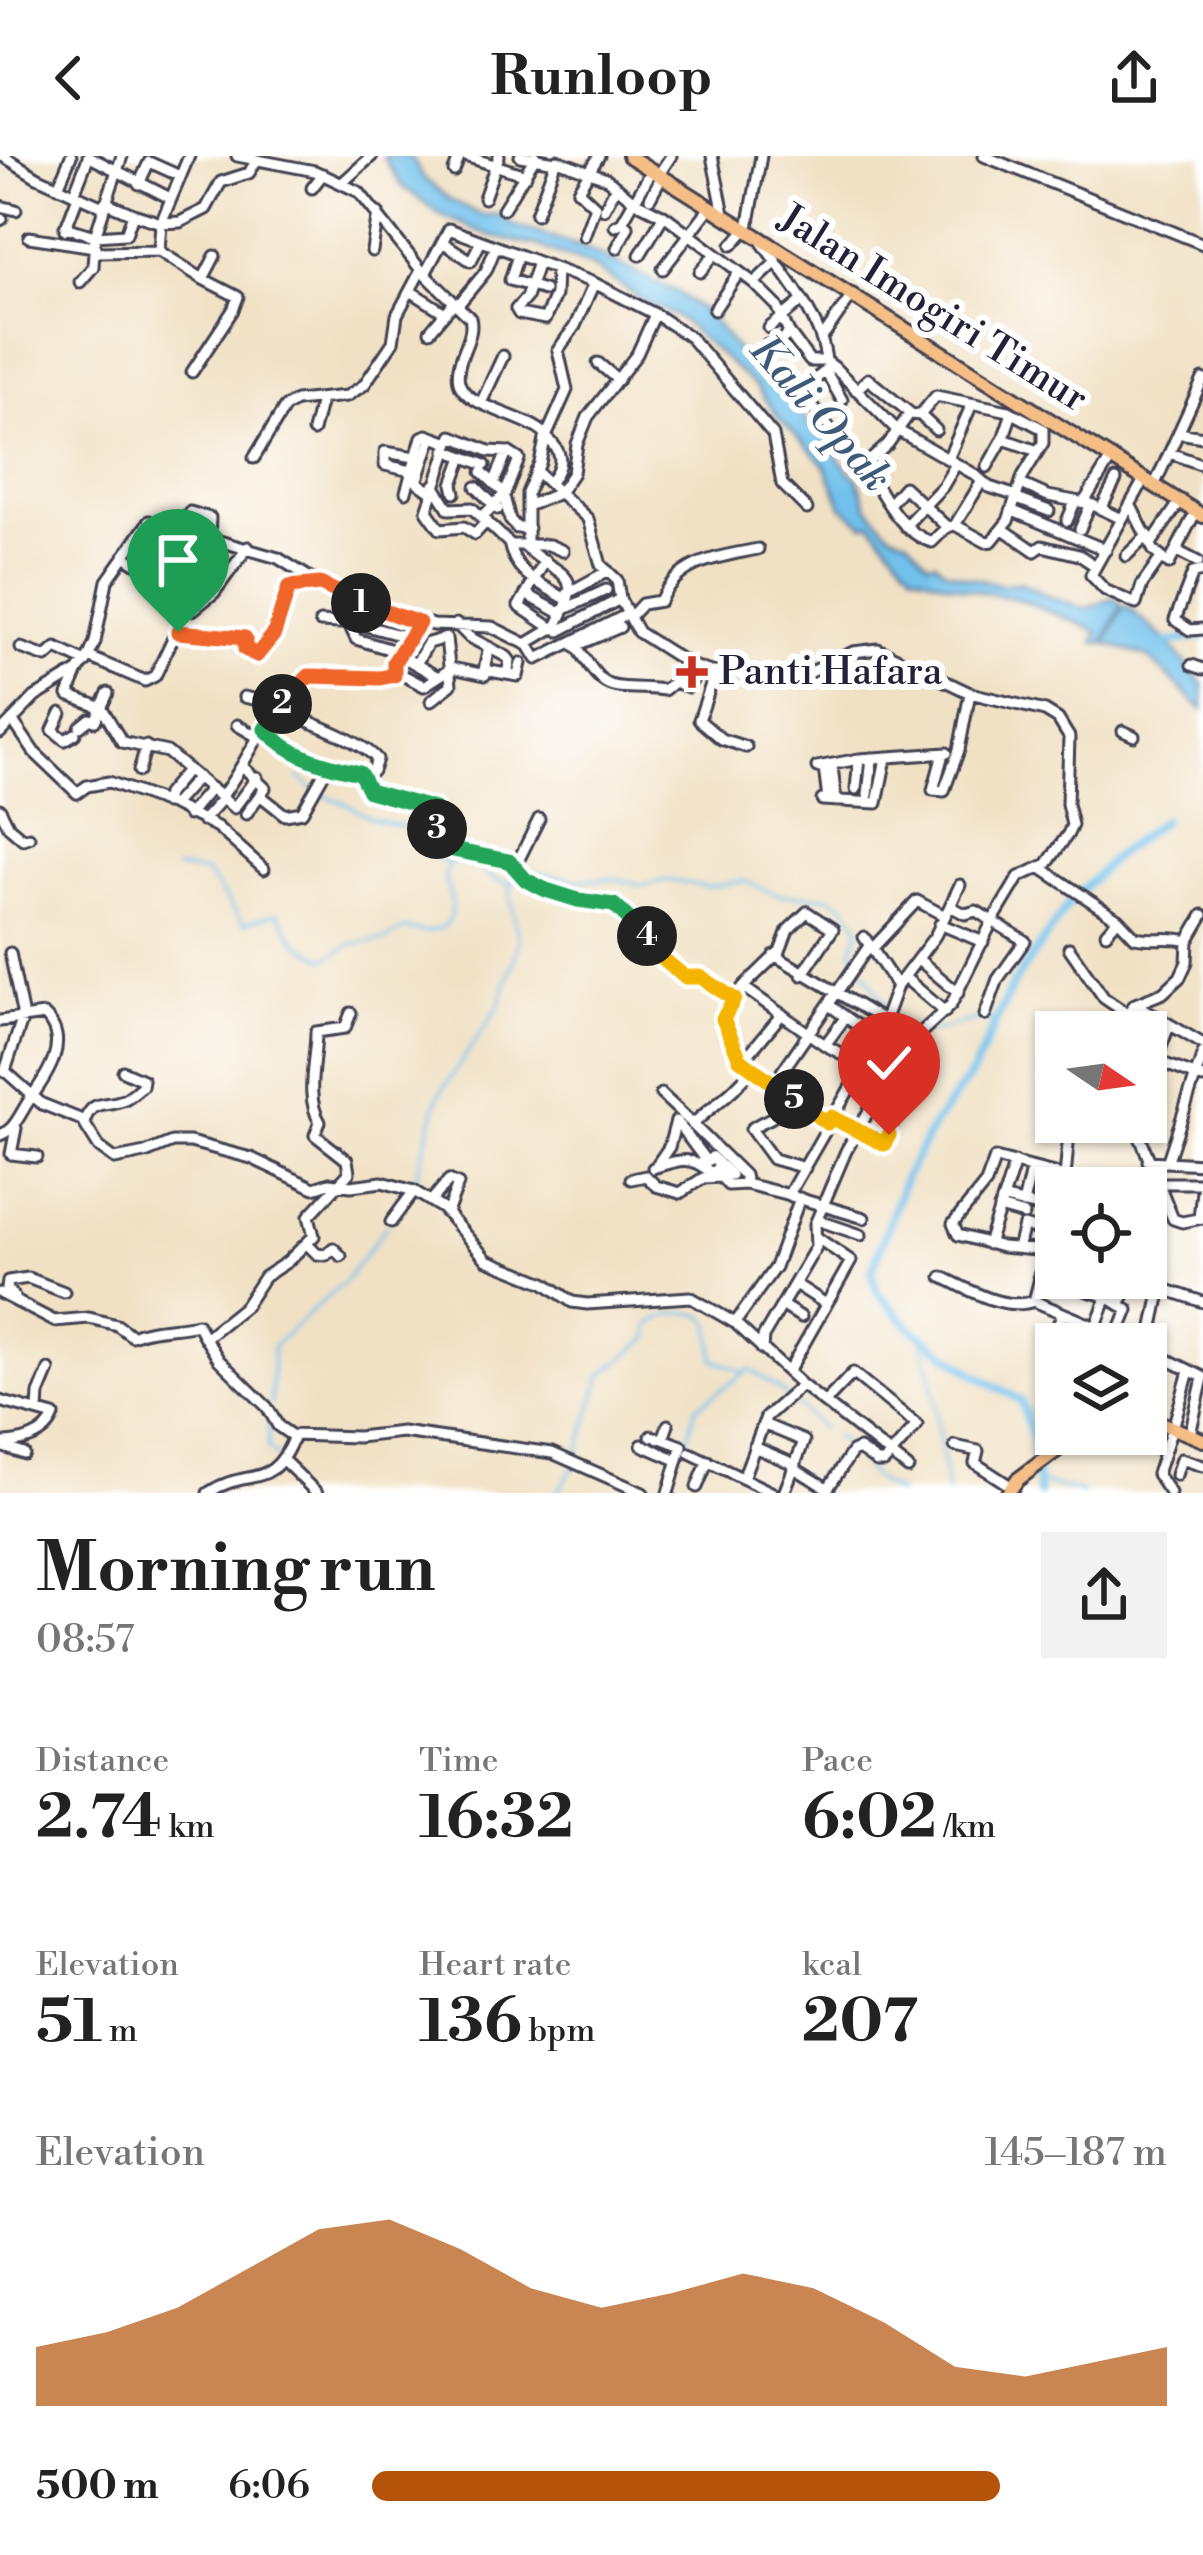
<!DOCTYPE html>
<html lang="en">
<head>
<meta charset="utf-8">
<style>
	body { margin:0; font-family:"Libre Bodoni",serif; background:#f2f2f2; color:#222; height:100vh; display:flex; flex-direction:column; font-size:45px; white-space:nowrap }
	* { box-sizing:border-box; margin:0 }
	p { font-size:39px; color:#767676 }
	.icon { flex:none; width:66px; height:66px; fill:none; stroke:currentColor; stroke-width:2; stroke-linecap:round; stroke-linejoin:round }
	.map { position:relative; height:1337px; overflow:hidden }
	.panel { display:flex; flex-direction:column; background:#fff; flex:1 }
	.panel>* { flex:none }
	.needle { width:78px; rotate:103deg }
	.controls { position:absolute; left:1035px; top:855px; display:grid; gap:24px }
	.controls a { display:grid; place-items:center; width:132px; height:132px; border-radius:0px; background:#fff; box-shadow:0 3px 9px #0004; font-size:60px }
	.pin { position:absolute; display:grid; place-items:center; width:102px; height:102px; color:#fff; margin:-123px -51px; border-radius:50% 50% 50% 0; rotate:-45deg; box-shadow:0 0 12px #0007 }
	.pin .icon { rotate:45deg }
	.km { position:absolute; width:60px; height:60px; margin:-30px; border-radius:50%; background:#222; color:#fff; font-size:33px; line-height:60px; text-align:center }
	.round { display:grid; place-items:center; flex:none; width:126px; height:126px; border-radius:0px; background:#f2f2f2 }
	.summary { display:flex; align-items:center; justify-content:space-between; height:204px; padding:0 36px }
	h1 { font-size:66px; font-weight:700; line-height:90px }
	.stats { display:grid; grid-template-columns:repeat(3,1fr); gap:18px; height:204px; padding:12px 36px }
	.stats div { display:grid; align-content:center }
	.stats b { font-size:60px; font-weight:700 }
	.stats small { font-size:33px; font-weight:400 }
	.stats p { font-size:33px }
	.chart { height:336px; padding:24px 36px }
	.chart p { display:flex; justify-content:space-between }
	.chart svg { width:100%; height:216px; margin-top:12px; fill:#b45309; opacity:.7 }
	ul { padding:0 36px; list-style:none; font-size:39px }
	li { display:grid; grid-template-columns:192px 144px 1fr; align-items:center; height:90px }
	li i { height:30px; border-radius:15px; background:#b45309 }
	header { display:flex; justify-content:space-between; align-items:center; height:156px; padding:0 36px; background:#fff; font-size:54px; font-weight:700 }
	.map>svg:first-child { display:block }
	.water { fill:#71c1ec; stroke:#4a7294; stroke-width:3 }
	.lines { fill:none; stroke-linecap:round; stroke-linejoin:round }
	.stream { stroke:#71c1ec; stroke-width:3 }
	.river { stroke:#71c1ec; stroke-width:8 }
	.minor-casing { stroke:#413f50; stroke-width:15 }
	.major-casing { stroke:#413f50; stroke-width:18 }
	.minor { stroke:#fff; stroke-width:9 }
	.major { stroke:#f6be87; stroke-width:12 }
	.split-1-casing { stroke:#fff; stroke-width:24 }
	.split-2-casing { stroke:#fff; stroke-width:24 }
	.split-3-casing { stroke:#fff; stroke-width:24 }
	.split-4-casing { stroke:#fff; stroke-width:24 }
	.split-5-casing { stroke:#fff; stroke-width:24 }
	.split-6-casing { stroke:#fff; stroke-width:24 }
	.split-1 { stroke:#f0652b; stroke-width:15 }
	.split-2 { stroke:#f0652b; stroke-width:15 }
	.split-3 { stroke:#22a559; stroke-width:15 }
	.split-4 { stroke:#22a559; stroke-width:15 }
	.split-5 { stroke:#f5b400; stroke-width:15 }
	.split-6 { stroke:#f5b400; stroke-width:15 }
	.poi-dot { fill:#c8321e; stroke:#fff; stroke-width:4.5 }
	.labels { text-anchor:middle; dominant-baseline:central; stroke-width:12; stroke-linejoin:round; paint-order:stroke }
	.street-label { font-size:39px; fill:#22223b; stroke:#fff }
	.poi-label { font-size:39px; fill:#22223b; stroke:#fff; text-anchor:start }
	.water-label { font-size:42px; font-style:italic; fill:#3e5a79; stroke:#fff }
</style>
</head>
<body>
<header><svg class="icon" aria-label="back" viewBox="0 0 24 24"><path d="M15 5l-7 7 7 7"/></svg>Runloop<svg class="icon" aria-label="share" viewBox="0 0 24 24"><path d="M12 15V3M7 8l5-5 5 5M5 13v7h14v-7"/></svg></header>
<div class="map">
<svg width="1203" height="1337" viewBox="0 0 1203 1337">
	<rect width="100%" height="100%" fill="#fff"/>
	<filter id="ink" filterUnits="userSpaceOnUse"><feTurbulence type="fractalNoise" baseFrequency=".00833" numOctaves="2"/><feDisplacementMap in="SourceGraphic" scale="24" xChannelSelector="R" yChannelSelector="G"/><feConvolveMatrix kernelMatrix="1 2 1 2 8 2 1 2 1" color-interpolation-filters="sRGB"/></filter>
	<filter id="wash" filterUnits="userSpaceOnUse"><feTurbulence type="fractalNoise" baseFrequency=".004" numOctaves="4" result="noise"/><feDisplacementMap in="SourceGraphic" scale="48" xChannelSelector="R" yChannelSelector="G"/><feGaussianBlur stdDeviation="2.7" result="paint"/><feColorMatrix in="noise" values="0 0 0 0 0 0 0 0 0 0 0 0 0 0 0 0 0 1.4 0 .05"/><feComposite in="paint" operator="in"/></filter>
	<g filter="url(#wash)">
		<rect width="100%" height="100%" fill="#f1e1c4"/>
		<!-- water -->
		<path class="water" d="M383,0H411L422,21L448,42L481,59H501L512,69L585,92L679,137L710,160L737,195L789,238L809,268L821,273L840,305L858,323L867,350L890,376L908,383L928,406L935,405L945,414L964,420L1003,429L1019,426L1050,441L1086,453L1114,442L1122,449L1103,488L1094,486L1098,477L1092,473L1022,444L967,433L913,416L871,367L864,369L842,350L825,309L777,260L756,231L677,161L640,143L591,109L537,90L493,81L441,59L401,29Z
			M1127,451L1166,484L1203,528V554L1148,501L1106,487L1122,453Z"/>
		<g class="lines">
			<!-- stream -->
			<path class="stream" d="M299,621L311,632
				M319,638L349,649L370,662L411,673L429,697L442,706L477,709L493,723L509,728
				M448,708L444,722L452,746
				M175,713L206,716L244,767L278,757L298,788L326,803L351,788L385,784L405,773L427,776L442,772L449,764L452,750
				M530,720L539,717L577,724L618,723L643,730L667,724L707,731L745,725L777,739L827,740L846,750L858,768L859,777L852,792L856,803
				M510,735L511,726L522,723
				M859,808L886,849
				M890,854L898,868L917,872
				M928,875C950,876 975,858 995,865
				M413,1032L439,939L499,850L519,787L510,738
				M922,1181L931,1221L947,1337
				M271,1248L273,1190L345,1125L387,1069
				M269,1264L268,1292L279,1303
				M835,1280C866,1301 859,1320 898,1337
				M686,1289L696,1251L750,1213L779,1233L822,1272
				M1037,1326L1083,1337
				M556,1337L574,1311L602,1219L650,1181V1169C669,1156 684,1153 706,1161L711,1168L714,1203L744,1216"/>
			<!-- river -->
			<path class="river" d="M1158,489L1203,480
				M1039,1337L1032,1282L1021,1245L976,1219L911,1172L877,1136L872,1115L905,1021L935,967L973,916L1013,828L1070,746L1116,699L1163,664"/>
		</g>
	</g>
	<g filter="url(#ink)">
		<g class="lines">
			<!-- minor casing -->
			<g class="minor-casing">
				<path id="minor" d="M3,0L37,21L103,51
					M88,0L170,42
					M465,0L526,19
					M520,0L556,6
					M712,0L724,58
					M984,0L1203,88
					M557,4L606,22L634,45L668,62L754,127L777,150L789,177L810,205H826L834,211L897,274L974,318L989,331L1017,340
					M454,15L460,0
					M659,18L671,0
					M343,26L372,0
					M139,28L149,6L180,20
					M58,31L71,0
					M312,32L323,18
					M74,38L88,2
					M484,42L499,0
					M650,42L662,20
					M635,44L652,14
					M105,46L133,58
					M0,50L16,54
					M503,53L536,0
					M604,53L616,31
					M536,58L555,7
					M0,64L2,63
					M615,70L622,66L634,45
					M65,71L95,80L122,0
					M748,72L761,0
					M65,74L78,40
					M584,80L595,50L578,34L599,0
					M29,81L95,91
					M761,85C785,120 822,162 826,205
					M444,87L471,105L480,87
					M732,89L747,72
					M617,92L628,71L622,66
					M159,95L161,67L180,66L206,53L221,26L249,17L256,5
					M372,95L378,57
					M96,96L159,95L203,123L215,100
					M518,99L510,124L544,134
					M640,99L664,59
					M538,106L526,142L516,153L519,158L545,163L555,139L556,113
					M663,113L711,50
					M700,116L714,99
					M425,118L449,73L594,127L655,158L637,198L588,261L577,288L573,317L559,337L527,350
					M80,126L93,111L95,80L126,78L133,58L161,67L189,0
					M754,127L773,109
					M412,136L445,157L455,146
					M458,149L486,115L495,93
					M714,154L738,118
					M655,158L690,181L773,279L782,328L807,353
					M769,172L802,145
					M430,175L445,157
					M825,178L853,138
					M767,189L774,192L789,177
					M598,207L618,224
					M832,210L800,235L850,298L865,309L888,288L910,257L868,223L856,234
					M825,214L842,244
					M192,216L233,154L238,141L203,123
					M481,247L503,200
					M1012,257L1003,283L1038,295
					M910,258L920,259L936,240L1009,255L1043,273
					M920,259L936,274
					M313,275L321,244
					M1179,277L1203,281
					M446,294L485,309
					M1170,297L1203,309
					M254,302L285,251L296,245L347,240L364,229L393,186L397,159L421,114
					M948,303L972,248
					M865,309C881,336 900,377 932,386L947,371
					M987,311L1003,283
					M411,315L385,309V296L415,301
					M536,315L588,363L601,409L617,424L620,443L638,476L690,509L711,516L777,524L809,517L853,496L878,493L970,537L1045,555L1058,563L1069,581L1067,648L1072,669L1068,678L1047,708L1019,721L993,764L951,849L914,883L895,909L846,995L815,1068L816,1091L763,1181L762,1193
					M482,316L505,338
					M1145,322L1091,419L1105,434L1136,448L1142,429L1161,402
					M551,325C564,308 563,295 546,281L567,234L558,194L575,170L594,127
					M494,327L507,296
					M1021,328L1048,340L1091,348L1122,363
					M1155,328L1203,223
					M434,329L449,353L472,352L511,389H549L563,395
					M476,331L498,353
					M406,336L422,281L427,279L449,287
					M431,336L417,326L432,281
					M455,337L453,328L463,301
					M504,340L510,364L517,372H528
					M1017,343L1049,355
					M1084,346L1112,301
					M890,347L904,331L947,371L955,369L986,386L992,385L1008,365L1023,320L1043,287V274
					M1131,350L1154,395L1169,408L1196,355
					M1101,353L1116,324
					M1013,355L1106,394
					M482,361L505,338L519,303L508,296L489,295L452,280L427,355L440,373L464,371L475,378L487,365
					M1067,365L1075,346
					M955,369L982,325
					M905,370L943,330L956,308
					M1003,373L1035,395L1042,390L1079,399L1094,409
					M1080,373L1091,348
					M181,374L278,402L320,428L373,453L433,469L492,471L526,488L556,470C588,413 558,422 527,392V337L540,307L546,279C525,258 465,252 459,226C454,202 476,182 470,162L421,114L359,36L315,15L237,0
					M509,387C515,419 541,428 566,443
					M1151,388L1181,344
					M1177,395L1198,406
					M124,400L137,408L163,399L190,356L210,362L209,381
					M1126,400L1148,379
					M545,405L519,450L553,473
					M1203,415L1193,417L1175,464L1190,474L1203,473
					M568,437L608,415
					M526,438L562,458
					M193,454L214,437L248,391
					M563,454L606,434
					M630,461L642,448L660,445C679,404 719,401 758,393
					M320,466L359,468L411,482
					M348,466L356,483L389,493L438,521
					M419,467L394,506L397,516L424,530L452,512L485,519
					M456,468L469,481L507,501L510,505L507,517
					M559,475L620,443
					M528,488L537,503L628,458
					M575,490L620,471
					M577,490C608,542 608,528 664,534L674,526L688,531L700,512
					M489,491L484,514L518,520L521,507
					M21,492L46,501L56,492L86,506
					M89,501L145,525L155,520L176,476L242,481L246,483V495L259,499L276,475L289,431L320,428
					M416,508L428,487L446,482L451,529L431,545
					M1192,509L1203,513
					M78,515L68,539L102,552L122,586L167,596L234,652
					M715,516L699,564L721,583L746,591
					M244,541L282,549
					M279,553C306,565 361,584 377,603L373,615L362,619
					M61,557L53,574L65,584L75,578
					M13,565L34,596L77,637L87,630L109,626L173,649L217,671L264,713
					M237,569L259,582
					M80,571L90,563L95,565L108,537
					M265,573L292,596L360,617L369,635L434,653L439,675L456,696L509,705L526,724L546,734L578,744L614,749L647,780L652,794L685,821H701L734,843
					M1123,575L1134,580
					M0,577L35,541L78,515L88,502L95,486L107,425L149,365
					M943,598L933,634L944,635L959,594L970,537
					M242,610L265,632L246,658
					M832,610L836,645
					M817,611L859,603L947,597
					M824,611L828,644
					M139,615L146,590
					M856,633L859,603
					M868,639L872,602
					M261,640L285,659L302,656L328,610
					M221,641C248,608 275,534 314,518L380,522L397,516
					M822,644L877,647L886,602
					M165,647L167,638L188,613
					M173,649L198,621
					M236,649L257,621
					M0,653L9,671L23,683L29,681
					M188,659L211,632
					M202,665L223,642
					M516,709L539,663
					M1041,712L1118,763L1135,781C1153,785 1171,780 1188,785
					M950,750L960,729
					M940,768L983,786
					M1106,777L1118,763
					M864,781L897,830
					M1069,792L1104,842L1126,857
					M871,794L917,745L945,760
					M10,797L23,861L5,915L42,948L82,964L99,991L115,1003L145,997L172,986H190L251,1002L314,1032L329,1027L351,1030L382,1026L414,1035L443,1053L487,1104L545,1127L572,1146L587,1148L690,1141L735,1167L802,1229L766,1261L743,1322
					M774,799L883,864
					M918,803L958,837
					M904,821L945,856
					M743,831L780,795L788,774L807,756L833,773L802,819
					M1135,848L1203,888
					M829,849L900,900
					M351,857L345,872L316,876C316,905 304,940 320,966L315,979L347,1004L349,1017L309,1060L314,1080L287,1106L264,1121L245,1150L205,1182L219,1204L267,1251L278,1270L291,1279L358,1281L402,1276L552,1297L643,1337
					M0,865L44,859C72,884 47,920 30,943C20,957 16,973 0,979
					M1111,876L1135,848L1163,837L1180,821L1187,806L1188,785L1203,759
					M825,889L845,862
					M1146,901L1203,922
					M1156,904L1169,870
					M743,905L782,858
					M774,927L869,790
					M1146,932L1154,903
					M786,937C785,963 766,961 751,973L773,1003L805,1012
					M661,938L693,968C714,948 735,936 752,912
					M831,960L885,988L905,932
					M1134,966L1173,1063L1182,1066L1203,1062
					M84,967C92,941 105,952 125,943C131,940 136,935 142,930L143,924L123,915
					M827,967C788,938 729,911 723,859L743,831L825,889L887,922
					M692,968L744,1019L746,1028L794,1040
					M16,972L11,998L37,1001
					M1141,984L1151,950
					M1168,1004L1203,897
					M1148,1005L1203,1008
					M703,1009L712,1001L731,1019
					M720,1009L715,1014L728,1029L746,1028
					M656,1010L669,991L676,965L706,1005
					M653,1012C678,1004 691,998 712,1018
					M631,1023L646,1020L656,1030L680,1037L703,1022L722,1021
					M1158,1027H1203
					M1038,1028L1056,1038
					M1064,1032L1070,966
					M1005,1043L1056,1055
					M432,1044L449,1024L458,1028L447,1057
					M1023,1048L1030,1018
					M999,1052L1024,1059
					M864,1062L791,1040L790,1036L877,885L897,830L935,780L950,750L965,758L976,755L1025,785L998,823L985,859
					M1056,1062L1034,1145L1136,1188
					M1199,1062L1203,1026
					M817,1064L861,1079
					M391,1066L414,1035
					M307,1088L317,1098L326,1099L333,1092L341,1100
					M988,1088L1015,1006
					M1018,1092L1024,1070L1056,1079
					M1046,1095L1002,1091L958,1079L953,1068L986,1027L995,1002L1066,1020
					M1039,1119L1107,1141L1128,1154L1118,1179
					M942,1121C969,1133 1004,1156 1034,1145
					M795,1128L826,1148
					M0,1137L54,1165L89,1162L117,1169L132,1180C151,1171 176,1173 197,1168L205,1182
					M14,1141L7,1133L8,1125L28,1122L64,1136
					M1119,1148L1134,1122
					M783,1150L801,1161
					M735,1167L775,1111L800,1042
					M1096,1170L1107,1141
					M1049,1188L1063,1157
					M1146,1193L1203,1221
					M1148,1194L1161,1132L1203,1146
					M788,1216L851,1105L816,1081
					M802,1229L908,1312
					M0,1245L54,1260C46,1281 21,1287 0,1287
					M1055,1245H1056
					M38,1254L39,1238L49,1214
					M1046,1260L1056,1265
					M763,1268L804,1285L784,1337
					M1173,1272L1189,1215
					M1190,1278L1203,1222
					M651,1280L663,1283L668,1269
					M663,1283L682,1290L668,1337
					M642,1289L677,1304
					M1,1290L24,1298
					M955,1290L978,1295L975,1307L1012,1331
					M754,1291L796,1309
					M690,1297L773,1337
					M284,1305L317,1337
					M794,1312L827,1332
					M1176,1319L1181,1303L1203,1310
					M697,1331L708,1305
					M208,1337C248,1310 272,1337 294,1280
					M825,1337L852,1296L859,1293L877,1306H884L917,1269L853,1217L826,1245
					M1170,1337L1157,1318L1172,1272"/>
			</g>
			<!-- major casing -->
			<g class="major-casing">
				<path id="major" d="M629,0L1203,360
					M1146,1261L1203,1284
					M1008,1337L1017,1324L1079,1278"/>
			</g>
			<!-- minor -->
			<use href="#minor" class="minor"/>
			<!-- major -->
			<use href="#major" class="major"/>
		</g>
	</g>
	<g class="lines" filter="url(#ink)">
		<!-- split-1 casing -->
		<g class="split-1-casing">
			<path id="split-1" d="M178,476L245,482V493L257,499L274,478L289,431L320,428L361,447"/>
		</g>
		<!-- split-2 casing -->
		<g class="split-2-casing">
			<path id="split-2" d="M282,548L309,520L380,522L394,519V506L419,467L361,447"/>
		</g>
		<!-- split-3 casing -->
		<g class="split-3-casing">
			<path id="split-3" d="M282,548L265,573C291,601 324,609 360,617L369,635L434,653L437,673"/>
		</g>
		<!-- split-4 casing -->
		<g class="split-4-casing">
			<path id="split-4" d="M437,673L453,694L509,705L526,724L546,734L578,744L614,749L647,780"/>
		</g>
		<!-- split-5 casing -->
		<g class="split-5-casing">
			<path id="split-5" d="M647,780L652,794L685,821H701L734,843L723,863L740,903L794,943"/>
		</g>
		<!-- split-6 casing -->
		<g class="split-6-casing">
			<path id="split-6" d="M794,943L827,967L831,961L884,988L889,979"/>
		</g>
		<!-- split-1 -->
		<use href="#split-1" class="split-1"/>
		<!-- split-2 -->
		<use href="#split-2" class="split-2"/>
		<!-- split-3 -->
		<use href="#split-3" class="split-3"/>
		<!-- split-4 -->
		<use href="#split-4" class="split-4"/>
		<!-- split-5 -->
		<use href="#split-5" class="split-5"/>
		<!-- split-6 -->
		<use href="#split-6" class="split-6"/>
	</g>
	<!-- markers -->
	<path class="poi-dot" d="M686 498h12v12h12v12h-12v12h-12v-12h-12v-12h12z"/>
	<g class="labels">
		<!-- street labels -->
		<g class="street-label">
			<text transform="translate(933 153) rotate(32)">Jalan Imogiri Timur</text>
		</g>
		<!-- poi labels -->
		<g class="poi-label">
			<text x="719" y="516">Panti Hafara</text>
		</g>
		<!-- water labels -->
		<g class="water-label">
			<text transform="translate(820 258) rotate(49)">Kali Opak</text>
		</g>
	</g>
</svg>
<div class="controls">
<a><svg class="needle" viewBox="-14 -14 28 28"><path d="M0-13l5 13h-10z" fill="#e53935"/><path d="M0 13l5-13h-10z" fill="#767676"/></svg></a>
<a><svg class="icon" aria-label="locate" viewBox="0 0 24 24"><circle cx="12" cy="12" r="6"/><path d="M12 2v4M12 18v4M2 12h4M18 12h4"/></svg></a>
<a><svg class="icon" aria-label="layers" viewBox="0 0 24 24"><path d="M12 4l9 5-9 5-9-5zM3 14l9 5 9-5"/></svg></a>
</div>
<div class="pin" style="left:178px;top:476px;background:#1e9e55"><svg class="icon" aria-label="arrive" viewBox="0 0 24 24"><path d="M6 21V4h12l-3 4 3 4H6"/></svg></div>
<div class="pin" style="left:889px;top:979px;background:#d93025"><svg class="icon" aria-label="check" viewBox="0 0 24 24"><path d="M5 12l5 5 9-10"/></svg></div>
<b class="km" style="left:361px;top:447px">1</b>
<b class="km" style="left:282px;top:548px">2</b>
<b class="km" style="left:437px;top:673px">3</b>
<b class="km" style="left:647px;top:780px">4</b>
<b class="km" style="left:794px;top:943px">5</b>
</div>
<section class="panel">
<div class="summary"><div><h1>Morning run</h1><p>08:57</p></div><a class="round"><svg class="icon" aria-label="share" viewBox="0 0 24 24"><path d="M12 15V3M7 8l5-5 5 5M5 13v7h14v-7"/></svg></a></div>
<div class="stats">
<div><p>Distance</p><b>2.74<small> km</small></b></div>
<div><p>Time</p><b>16:32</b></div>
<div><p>Pace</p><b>6:02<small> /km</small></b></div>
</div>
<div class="stats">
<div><p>Elevation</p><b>51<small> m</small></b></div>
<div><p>Heart rate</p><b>136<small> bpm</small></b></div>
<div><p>kcal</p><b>207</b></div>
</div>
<div class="chart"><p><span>Elevation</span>145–187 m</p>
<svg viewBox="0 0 160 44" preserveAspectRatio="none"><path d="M0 44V32L10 29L20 24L30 16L40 8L50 6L60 12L70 20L80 24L90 21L100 17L110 20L120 27L130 36L140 38L150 35L160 32V44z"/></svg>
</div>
<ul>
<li><b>500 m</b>6:06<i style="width:79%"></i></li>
</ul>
</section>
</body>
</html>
